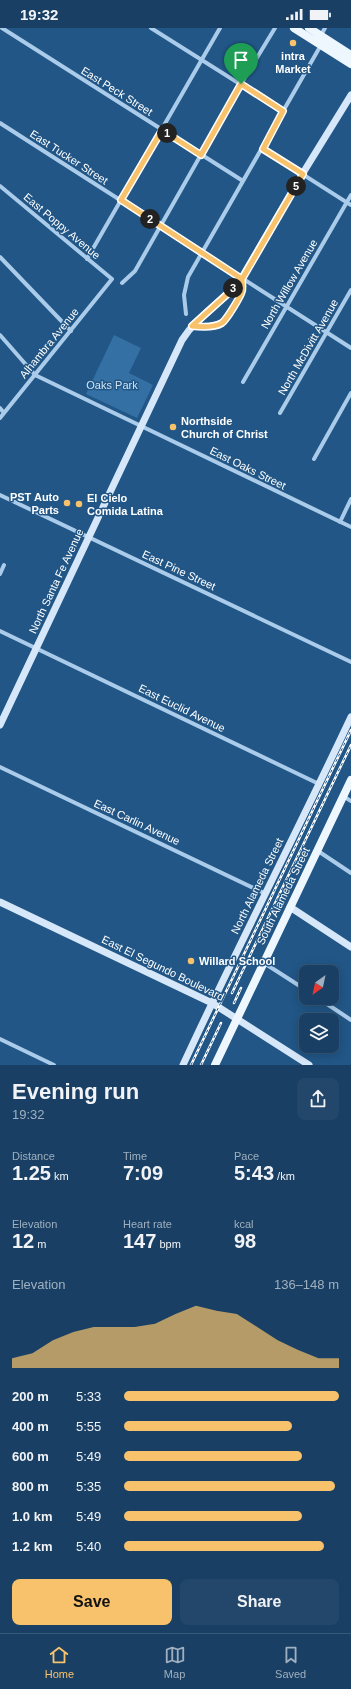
<!DOCTYPE html>
<html lang="en">
<head>
<meta charset="utf-8">
<style>
	body { margin:0; font-family:Arial,sans-serif; background:#22476a; color:#f1f3f6; height:100vh; display:flex; flex-direction:column; font-size:15px; white-space:nowrap }
	* { box-sizing:border-box; margin:0 }
	p { font-size:13px; color:#9fafbf }
	.icon { flex:none; width:22px; height:22px; fill:none; stroke:currentColor; stroke-width:2; stroke-linecap:round; stroke-linejoin:round }
	.map { position:relative; height:1037px; overflow:hidden }
	.sheet { display:flex; flex-direction:column; background:#194064; flex:1 }
	.sheet>* { flex:none }
	.needle { width:26px; rotate:213deg }
	.controls { position:absolute; left:299px; top:937px; display:grid; gap:8px }
	.controls a { display:grid; place-items:center; width:40px; height:40px; border-radius:8px; background:#194064; box-shadow:0 2px 10px #0003,0 0 0 1px #375978; font-size:20px }
	.pin { position:absolute; display:grid; place-items:center; width:34px; height:34px; color:#fff; margin:-41px -17px; border-radius:50% 50% 50% 0; rotate:-45deg; box-shadow:0 0 4px #0007 }
	.pin .icon { rotate:45deg }
	.km { position:absolute; width:20px; height:20px; margin:-10px; border-radius:50%; background:#222; color:#fff; font-size:11px; line-height:20px; text-align:center }
	.round { display:grid; place-items:center; flex:none; width:42px; height:42px; border-radius:8px; background:#22476a }
	.headline { display:flex; align-items:center; justify-content:space-between; height:68px; padding:0 12px }
	h1 { font-size:22px; font-weight:800; line-height:30px }
	.stats { display:grid; grid-template-columns:repeat(3,1fr); gap:6px; height:68px; padding:4px 12px }
	.stats div { display:grid; align-content:center }
	.stats b { font-size:20px; font-weight:800 }
	.stats small { font-size:11px; font-weight:400 }
	.stats p { font-size:11px }
	.chart { height:112px; padding:8px 12px }
	.chart p { display:flex; justify-content:space-between }
	.chart svg { width:100%; height:72px; margin-top:4px; fill:#f7c26b; opacity:.7 }
	.action { display:flex; gap:8px; margin-top:auto; padding:8px 12px }
	.action a { flex:1; height:46px; border-radius:8px; background:#f7c26b; color:#111; font-size:16px; font-weight:800; line-height:46px; text-align:center }
	.action a+a { background:#22476a; color:#f1f3f6 }
	ul { padding:0 12px; list-style:none; font-size:13px }
	li { display:grid; grid-template-columns:64px 48px 1fr; align-items:center; height:30px }
	li i { height:10px; border-radius:5px; background:#f7c26b }
	.status { display:flex; justify-content:space-between; align-items:center; height:28px; padding:0 20px; background:#194064; direction:ltr }
	.status svg { height:11px; fill:currentColor }
	.tabs { display:flex; justify-content:space-around; align-items:center; height:56px; border-top:1px solid #375978; background:#194064; font-size:11px; color:#9fafbf }
	.tabs a { display:grid; justify-items:center; gap:2px }
	.tabs .current { color:#f7c26b }
	.map>svg:first-child { display:block }
	.green { fill:#3470a3 }
	.lines { fill:none; stroke-linecap:round; stroke-linejoin:round }
	.street { stroke:#aaccea; stroke-width:4 }
	.secondary { stroke:#d5e7f8; stroke-width:7 }
	.primary { stroke:#eef6fe; stroke-width:8 }
	.rail-casing { stroke:#fff; stroke-width:2.5 }
	.rail { stroke:#215686; stroke-width:1; stroke-dasharray:3; stroke-linecap:butt }
	.route-casing { stroke:#fff; stroke-width:8 }
	.route { stroke:#f7c26b; stroke-width:5 }
	.poi-dot { fill:#f7c26b; stroke:#215686; stroke-width:1.5 }
	.labels { text-anchor:middle; dominant-baseline:central; stroke-width:3; stroke-linejoin:round; paint-order:stroke }
	.poi-label { font-size:11px; font-weight:bold; fill:#fff; stroke:#215686; text-anchor:start }
	.street-label { font-size:11px; fill:#fff; stroke:#215686 }
	.park-label { font-size:11px; fill:#cfe5f7; stroke:#215686 }
</style>
</head>
<body>
<div class="status"><b>19:32</b><svg viewBox="0 0 49 12"><path d="M0 12V9h3v3zM5 12V6h3v6zM10 12V3h3v9zM15 12V0h3v12zM26 1h20v11H26zM47 4h2v5h-2z"/></svg></div>
<div class="map">
<svg width="351" height="1037" viewBox="0 0 351 1037">
	<rect width="100%" height="100%" fill="#215686"/>
	<!-- green -->
	<path class="green" d="M114,307L141,320L129,345L153,357L137,390L86,366Z"/>
	<g class="lines">
		<!-- street -->
		<path class="street" d="M2,0L243,153
			M151,0L283,83
			M321,7L325,0
			M0,95L351,320
			M263,121L351,177
			M0,158L112,251L0,390
			M0,229L71,303
			M87,231L220,0
			M122,255L135,243L241,56L275,0
			M186,286L184,267L188,249L321,17
			M192,298C216,301 222,298 234,277C241,265 242,265 241,251
			M0,307L35,347L351,499
			M243,354L351,167
			M0,380L4,385
			M280,385L351,262
			M314,431L351,365
			M0,467L351,634
			M340,494L351,471
			M0,546L4,537
			M0,603L319,756
			M0,739L266,866
			M343,768L351,773
			M318,823L351,845
			M264,935L306,962
			M318,970L351,992
			M0,1011L54,1037"/>
		<!-- secondary -->
		<path class="secondary" d="M0,697L182,312C198,287 223,273 241,251L303,145L351,67
			M0,874L212,975L309,1037
			M290,879L351,919
			M183,1037C237,920 296,806 351,689"/>
		<!-- primary -->
		<path class="primary" d="M294,0L351,36
			M309,0L351,27
			M215,1037L351,752"/>
		<!-- rail casing -->
		<g class="rail-casing">
			<path id="rail" d="M232,965L351,717
				M234,975L241,960
				M191,1037L351,702
				M201,1037L221,995"/>
		</g>
		<!-- rail -->
		<use href="#rail" class="rail"/>
	</g>
	<g class="lines">
		<!-- route casing -->
		<g class="route-casing">
			<path id="route" d="M241,56L201,127L162,102L121,172L242,251L232,262L192,298C201,299 214,300 222,295C227,291 241,268 242,263C243,259 242,254 242,251L303,146L263,121L283,83L241,56"/>
		</g>
		<!-- route -->
		<use href="#route" class="route"/>
	</g>
	<!-- markers -->
	<g class="poi-dot">
		<circle cx="293" cy="15" r="4"/>
		<circle cx="173" cy="399" r="4"/>
		<circle cx="67" cy="475" r="4"/>
		<circle cx="79" cy="476" r="4"/>
		<circle cx="191" cy="933" r="4"/>
	</g>
	<g class="labels">
		<!-- poi labels -->
		<g class="poi-label">
			<text x="293" y="28" text-anchor="middle">intra<tspan x="293" dy="13">Market</tspan></text>
			<text x="181" y="393">Northside<tspan x="181" dy="13">Church of Christ</tspan></text>
			<text x="59" y="469" text-anchor="end">PST Auto<tspan x="59" dy="13">Parts</tspan></text>
			<text x="87" y="470">El Cielo<tspan x="87" dy="13">Comida Latina</tspan></text>
			<text x="199" y="933">Willard School</text>
		</g>
		<!-- street labels -->
		<g class="street-label">
			<text transform="translate(117 63) rotate(32)">East Peck Street</text>
			<text transform="translate(69 129) rotate(33)">East Tucker Street</text>
			<text transform="translate(62 198) rotate(40)">East Poppy Avenue</text>
			<text transform="translate(289 256) rotate(-60)">North Willow Avenue</text>
			<text transform="translate(49 315) rotate(-51)">Alhambra Avenue</text>
			<text transform="translate(308 319) rotate(-60)">North McDivitt Avenue</text>
			<text transform="translate(248 440) rotate(26)">East Oaks Street</text>
			<text transform="translate(179 542) rotate(25)">East Pine Street</text>
			<text transform="translate(56 553) rotate(-65)">North Santa Fe Avenue</text>
			<text transform="translate(182 680) rotate(26)">East Euclid Avenue</text>
			<text transform="translate(137 794) rotate(25)">East Carlin Avenue</text>
			<text transform="translate(257 858) rotate(-64)">North Alameda Street</text>
			<text transform="translate(283 868) rotate(-64)">South Alameda Street</text>
			<text transform="translate(163 940) rotate(26)">East El Segundo Boulevard</text>
		</g>
		<!-- park labels -->
		<g class="park-label">
			<text x="112" y="357">Oaks Park</text>
		</g>
	</g>
</svg>
<div class="controls">
<a><svg class="needle" viewBox="-14 -14 28 28"><path d="M0-13l5 13h-10z" fill="#e53935"/><path d="M0 13l5-13h-10z" fill="#9fafbf"/></svg></a>
<a><svg class="icon" aria-label="layers" viewBox="0 0 24 24"><path d="M12 4l9 5-9 5-9-5zM3 14l9 5 9-5"/></svg></a>
</div>
<div class="pin" style="left:241px;top:56px;background:#1e9e55"><svg class="icon" aria-label="arrive" viewBox="0 0 24 24"><path d="M6 21V4h12l-3 4 3 4H6"/></svg></div>
<b class="km" style="left:167px;top:105px">1</b>
<b class="km" style="left:150px;top:191px">2</b>
<b class="km" style="left:233px;top:260px">3</b>
<b class="km" style="left:296px;top:158px">5</b>
</div>
<section class="sheet">
<div class="headline"><div><h1>Evening run</h1><p>19:32</p></div><a class="round"><svg class="icon" aria-label="share" viewBox="0 0 24 24"><path d="M12 15V3M7 8l5-5 5 5M5 13v7h14v-7"/></svg></a></div>
<div class="stats">
<div><p>Distance</p><b>1.25<small> km</small></b></div>
<div><p>Time</p><b>7:09</b></div>
<div><p>Pace</p><b>5:43<small> /km</small></b></div>
</div>
<div class="stats">
<div><p>Elevation</p><b>12<small> m</small></b></div>
<div><p>Heart rate</p><b>147<small> bpm</small></b></div>
<div><p>kcal</p><b>98</b></div>
</div>
<div class="chart"><p><span>Elevation</span>136–148 m</p>
<svg viewBox="0 0 160 44" preserveAspectRatio="none"><path d="M0 44V38L10 35L20 27L30 22L40 19L50 19L60 19L70 17L80 11L90 6L100 9L110 11L120 19L130 27L140 33L150 38L160 38V44z"/></svg>
</div>
<ul>
<li><b>200 m</b>5:33<i style="width:100%"></i></li>
<li><b>400 m</b>5:55<i style="width:78%"></i></li>
<li><b>600 m</b>5:49<i style="width:83%"></i></li>
<li><b>800 m</b>5:35<i style="width:98%"></i></li>
<li><b>1.0 km</b>5:49<i style="width:83%"></i></li>
<li><b>1.2 km</b>5:40<i style="width:93%"></i></li>
</ul>
<div class="action"><a>Save</a><a>Share</a></div>
</section>
<nav class="tabs">
<a class="current"><svg class="icon" aria-label="home" viewBox="0 0 24 24"><path d="M3 11l9-7 9 7M6 9v11h12V9"/></svg>Home</a>
<a><svg class="icon" aria-label="map" viewBox="0 0 24 24"><path d="M3 6l6-2 6 2 6-2v14l-6 2-6-2-6 2zM9 4v14M15 6v14"/></svg>Map</a>
<a><svg class="icon" aria-label="saved" viewBox="0 0 24 24"><path d="M7 4h10v16l-5-4-5 4z"/></svg>Saved</a>
</nav>
</body>
</html>
